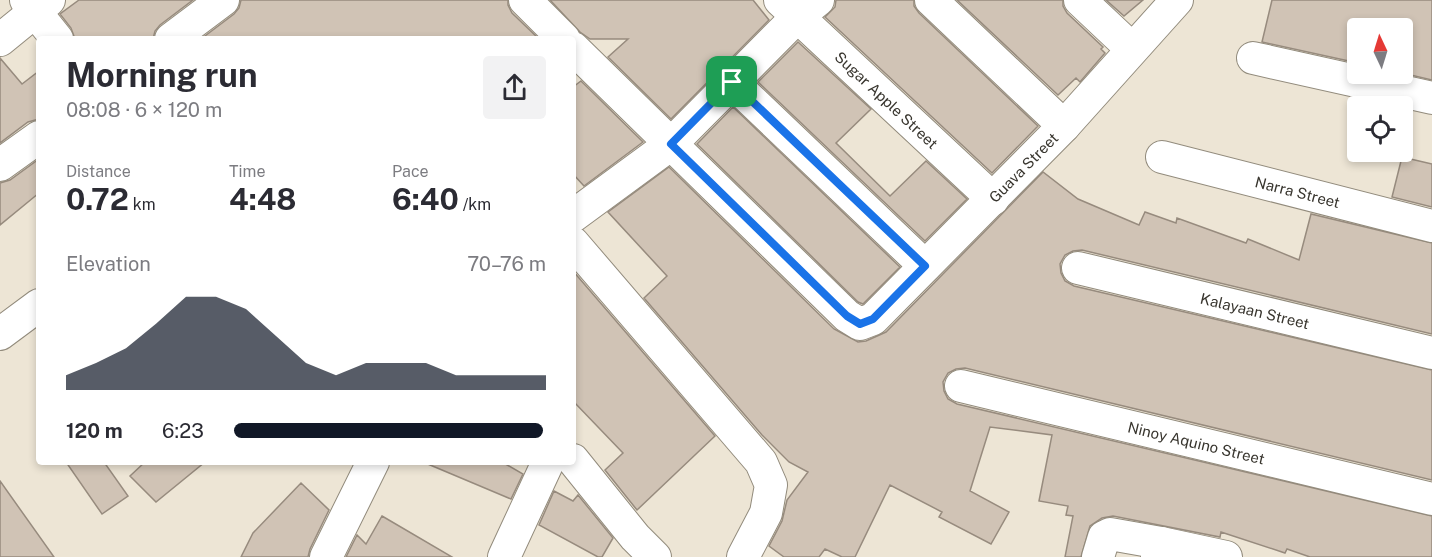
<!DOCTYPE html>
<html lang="en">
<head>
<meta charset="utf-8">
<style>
	body { margin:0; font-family:"Public Sans",sans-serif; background:#f2f2f3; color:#2b2b33; height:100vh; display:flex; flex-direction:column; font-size:22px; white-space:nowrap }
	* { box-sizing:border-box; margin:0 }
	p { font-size:20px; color:#7c7c81 }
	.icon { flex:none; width:33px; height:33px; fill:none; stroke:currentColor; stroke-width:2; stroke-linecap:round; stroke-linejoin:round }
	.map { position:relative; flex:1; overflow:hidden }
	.drawer { position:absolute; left:36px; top:36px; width:540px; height:429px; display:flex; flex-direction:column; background:#fff; border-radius:6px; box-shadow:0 3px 9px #0003 }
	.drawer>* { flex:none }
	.needle { width:39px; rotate:356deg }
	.buttons { position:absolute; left:1347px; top:18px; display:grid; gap:12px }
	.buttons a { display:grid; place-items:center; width:66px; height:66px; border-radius:6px; background:#fff; box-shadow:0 3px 9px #0003; font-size:30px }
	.pin { position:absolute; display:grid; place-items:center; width:51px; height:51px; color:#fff; margin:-26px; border-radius:12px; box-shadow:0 3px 9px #0006 }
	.round { display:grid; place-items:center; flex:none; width:63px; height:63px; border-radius:6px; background:#f2f2f3 }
	.head { display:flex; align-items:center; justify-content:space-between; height:102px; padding:0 30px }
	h1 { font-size:33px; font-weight:700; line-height:45px }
	.metrics { display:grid; grid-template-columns:repeat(3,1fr); gap:9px; height:102px; padding:6px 30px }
	.metrics div { display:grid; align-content:center }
	.metrics b { font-size:30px; font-weight:700 }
	.metrics small { font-size:16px; font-weight:400 }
	.metrics p { font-size:16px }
	.chart { height:168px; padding:12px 30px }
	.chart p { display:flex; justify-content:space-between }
	.chart svg { width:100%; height:108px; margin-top:6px; fill:#111827; opacity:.7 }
	ul { padding:0 30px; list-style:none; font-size:20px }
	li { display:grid; grid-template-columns:96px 72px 1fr; align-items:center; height:45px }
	li i { height:15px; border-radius:8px; background:#111827 }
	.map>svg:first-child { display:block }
	.building { fill:#d0c3b5; stroke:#978b7e; stroke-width:1.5 }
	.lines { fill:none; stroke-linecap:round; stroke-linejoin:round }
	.street-casing { stroke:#928b7c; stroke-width:34 }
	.street { stroke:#fff; stroke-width:32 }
	.route-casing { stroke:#fff; stroke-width:12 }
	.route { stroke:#1a73e8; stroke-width:8 }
	.labels { text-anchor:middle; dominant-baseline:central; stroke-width:5; stroke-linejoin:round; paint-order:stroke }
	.street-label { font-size:15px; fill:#38352e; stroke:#faf3e2 }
</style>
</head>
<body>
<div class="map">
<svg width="1432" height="557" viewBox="0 0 1432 557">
	<rect width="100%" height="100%" fill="#ede5d5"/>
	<!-- building -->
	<path class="building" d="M79,0H193L160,25L155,31L153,39H75L71,28L60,14Z
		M241,0H508V5L512,13L539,39H201L234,14L239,8Z
		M550,0H753L769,20L671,119L608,57L628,39H590L580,32Z
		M836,0H914V6L919,13L1038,126L992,173L825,17L835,7Z
		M957,0H1063V6L1067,13L1103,47L1101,49L1105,53L1080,82L1076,78L1058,95Z
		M1106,0H1143L1124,16Z
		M1272,0H1432V80L1402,73V28H1358V63L1262,42Z
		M798,42L871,109L836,143L890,196L926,161L967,199L925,241L758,82Z
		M0,58L22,84L39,71V119L28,122L0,143Z
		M581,81L643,142L584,186L573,174V87Z
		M733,107L900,267L863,304L858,302L697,144Z
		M1402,157L1432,164V207L1392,197Z
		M39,159V193L0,225V183L10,180Z
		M669,167L834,329L858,342L866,341L886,332L1043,172L1078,199L1139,225L1145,212L1176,223L1177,218L1246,243L1248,239L1299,260L1311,214L1432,243V334L1082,250L1073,251L1065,255L1060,264L1061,273L1065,281L1074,286L1432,370V480L965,368L956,369L948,373L943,382L944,391L948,399L957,404L1432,516V557H1310L1287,549L1285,553L1221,532L1220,537L1113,516L1102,518L1090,526L1081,557H1065L1073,516L1066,515L1068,506L1039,501L1052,435L990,427L970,491L1009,512L991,544L939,517L942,512L890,485L855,557H842L825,549L819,557H784L769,546L782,521L787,500L808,472L789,462L762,435L644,298L667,276L608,212Z
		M573,271L715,436L637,510L605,470L623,453L573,401Z
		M66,462H104L128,496L102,514Z
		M145,462H205L156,502L130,476Z
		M423,462H502L523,474L511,499Z
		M0,481L54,557H0Z
		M301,483L329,510L310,549L308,557H241L253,533Z
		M554,491L573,501L578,495L613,538L602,557H598L539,525Z
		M382,516L452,557H346L357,535L366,544Z"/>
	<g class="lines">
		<!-- street casing -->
		<g class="street-casing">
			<g id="street">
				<path d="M26,0L57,39"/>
				<path d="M525,0L564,39"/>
				<path id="s1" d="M780,0L993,199"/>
				<path d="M931,0L1064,126"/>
				<path d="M1080,0L1132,49"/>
				<path d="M171,39L223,0"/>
				<path d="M0,40L49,0"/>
				<path id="s2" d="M573,48L847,316L860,324L873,319L1064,126L1177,0"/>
				<path d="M1253,58L1432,98"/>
				<path d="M732,82L925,266"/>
				<path id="s3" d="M1162,157L1432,226"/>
				<path d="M0,165L39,137"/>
				<path d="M573,216L671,144L797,17L818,0"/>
				<path d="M573,243L761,462L771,485L766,513L743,557"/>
				<path id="s4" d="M1078,268L1432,353"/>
				<path d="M0,334L39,305"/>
				<path id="s5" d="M961,386L1432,499"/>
				<path d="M573,460L635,537L655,557"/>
				<path d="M326,557L373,462"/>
				<path d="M504,557L548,462"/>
				<path d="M1098,557L1104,537L1110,534L1161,543"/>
				<path d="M1157,557L1161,543L1226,557"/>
			</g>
		</g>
		<!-- street -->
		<use href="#street" class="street"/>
	</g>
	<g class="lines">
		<!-- route casing -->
		<g class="route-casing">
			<path id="route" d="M732,82L925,266L873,319L860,324L847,316L671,144Z"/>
		</g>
		<!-- route -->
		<use href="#route" class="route"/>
	</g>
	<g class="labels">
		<!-- street labels -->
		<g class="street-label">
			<text stroke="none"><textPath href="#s1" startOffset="146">Sugar Apple Street</textPath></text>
			<text stroke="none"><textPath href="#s2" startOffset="626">Guava Street</textPath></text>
			<text stroke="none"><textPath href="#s3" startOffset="140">Narra Street</textPath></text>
			<text stroke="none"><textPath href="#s4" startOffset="182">Kalayaan Street</textPath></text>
			<text stroke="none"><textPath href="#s5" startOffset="242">Ninoy Aquino Street</textPath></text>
		</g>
	</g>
</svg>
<div class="buttons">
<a><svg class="needle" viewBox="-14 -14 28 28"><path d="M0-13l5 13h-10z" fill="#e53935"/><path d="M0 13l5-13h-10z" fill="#7c7c81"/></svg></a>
<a><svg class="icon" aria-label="locate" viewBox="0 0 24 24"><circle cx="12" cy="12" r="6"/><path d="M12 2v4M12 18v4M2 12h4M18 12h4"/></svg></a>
</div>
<div class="pin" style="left:732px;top:82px;background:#1e9e55"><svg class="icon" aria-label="arrive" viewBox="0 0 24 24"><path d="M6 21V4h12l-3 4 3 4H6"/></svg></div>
<section class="drawer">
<div class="head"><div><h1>Morning run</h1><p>08:08 · 6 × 120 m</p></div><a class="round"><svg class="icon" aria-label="share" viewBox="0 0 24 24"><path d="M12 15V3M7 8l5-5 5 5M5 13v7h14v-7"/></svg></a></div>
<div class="metrics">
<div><p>Distance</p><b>0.72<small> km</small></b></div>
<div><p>Time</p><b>4:48</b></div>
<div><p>Pace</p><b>6:40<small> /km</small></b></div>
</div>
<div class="chart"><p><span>Elevation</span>70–76 m</p>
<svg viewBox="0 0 160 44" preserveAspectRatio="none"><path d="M0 44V38L10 33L20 27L30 17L40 6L50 6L60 11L70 22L80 33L90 38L100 33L110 33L120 33L130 38L140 38L150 38L160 38V44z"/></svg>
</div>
<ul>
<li><b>120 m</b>6:23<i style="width:99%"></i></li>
</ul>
</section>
</div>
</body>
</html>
